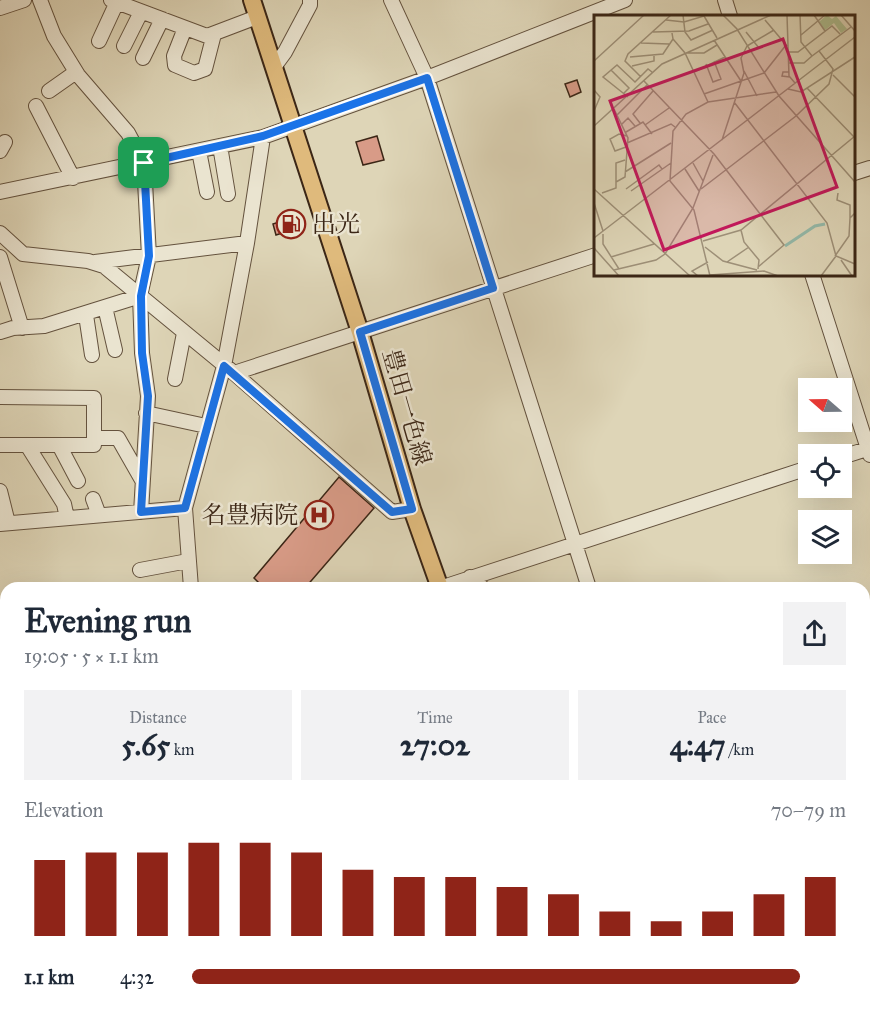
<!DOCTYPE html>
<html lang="en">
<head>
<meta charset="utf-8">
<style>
	body { margin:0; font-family:"IM FELL Great Primer","Noto Serif JP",serif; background:#f2f2f3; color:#1f2937; height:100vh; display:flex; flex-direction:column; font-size:22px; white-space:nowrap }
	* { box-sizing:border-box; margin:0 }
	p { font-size:20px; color:#747a83 }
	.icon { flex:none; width:33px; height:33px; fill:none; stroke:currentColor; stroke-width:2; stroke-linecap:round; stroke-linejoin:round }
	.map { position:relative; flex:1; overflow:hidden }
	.panel { position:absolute; left:0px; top:582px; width:870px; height:430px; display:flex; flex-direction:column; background:#fff; border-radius:18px 18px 0 0; box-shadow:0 6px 24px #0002 }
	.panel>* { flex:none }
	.needle { width:39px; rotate:290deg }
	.tools { position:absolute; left:798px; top:378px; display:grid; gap:12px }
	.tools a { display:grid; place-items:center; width:54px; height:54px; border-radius:0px; background:#fff; box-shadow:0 6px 24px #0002; font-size:30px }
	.pin { position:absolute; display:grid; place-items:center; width:51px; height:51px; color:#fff; margin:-26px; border-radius:12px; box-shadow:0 3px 9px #0006 }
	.round { display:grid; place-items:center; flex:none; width:63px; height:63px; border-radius:0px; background:#f2f2f3 }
	.summary { display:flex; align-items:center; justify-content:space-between; height:102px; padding:0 24px }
	h1 { font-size:33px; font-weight:700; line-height:45px }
	.stats { display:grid; grid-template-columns:repeat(3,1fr); gap:9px; height:102px; padding:6px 24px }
	.stats div { display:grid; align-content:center; border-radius:0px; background:#f2f2f3; text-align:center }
	.stats b { font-size:30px; font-weight:700 }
	.stats small { font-size:16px; font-weight:400 }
	.stats p { font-size:16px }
	.chart { height:168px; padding:12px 24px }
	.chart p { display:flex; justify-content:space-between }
	.chart svg { width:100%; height:108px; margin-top:6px; stroke:#8f2418; stroke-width:6 }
	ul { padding:0 24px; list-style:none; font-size:20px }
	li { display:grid; grid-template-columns:96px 72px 1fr; align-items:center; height:45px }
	li i { height:15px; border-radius:8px; background:#8f2418 }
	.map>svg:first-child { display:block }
	.building { fill:#d89b87; stroke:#3b2616; stroke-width:1.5 }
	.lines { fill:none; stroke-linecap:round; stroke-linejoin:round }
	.minor-casing { stroke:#64523e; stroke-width:16 }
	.major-casing { stroke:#3b2616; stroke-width:20 }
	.minor { stroke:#eae4d0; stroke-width:14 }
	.major { stroke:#dfba7c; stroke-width:16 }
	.route-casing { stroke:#fff; stroke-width:12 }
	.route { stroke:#1a73e8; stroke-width:8 }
	.labels { text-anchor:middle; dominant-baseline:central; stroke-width:5; stroke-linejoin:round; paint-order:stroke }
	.poi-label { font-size:24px; fill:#3b2616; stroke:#eae4d0; text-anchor:start }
	.street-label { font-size:24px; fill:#3b2616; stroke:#eae4d0 }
	.inset-river { fill:none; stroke:#94b9a9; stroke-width:3 }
	.inset-road { fill:none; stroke:#9d8f77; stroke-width:1.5 }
	.view { fill:#c2185b; fill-opacity:0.15; stroke:#c2185b; stroke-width:3 }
	.inset-edge { fill:none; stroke:#3b2616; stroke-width:3 }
</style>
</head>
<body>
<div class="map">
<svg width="870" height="1012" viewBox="0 0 870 1012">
	<rect width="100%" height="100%" fill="#ded5b7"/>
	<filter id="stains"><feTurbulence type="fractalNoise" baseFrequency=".00333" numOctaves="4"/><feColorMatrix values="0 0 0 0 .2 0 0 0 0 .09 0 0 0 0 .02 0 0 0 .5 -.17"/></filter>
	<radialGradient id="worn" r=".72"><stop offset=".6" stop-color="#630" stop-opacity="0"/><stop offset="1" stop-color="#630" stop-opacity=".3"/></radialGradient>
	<!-- building -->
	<path class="building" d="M577,80L581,92L570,97L565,84Z
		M377,136L384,160L363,165L356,142Z
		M301,215L304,226L276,235L273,224Z
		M339,477L374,508L305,588H264L254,578Z"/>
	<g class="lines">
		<!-- minor casing -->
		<g class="minor-casing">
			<path id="minor" d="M40,0L54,36L78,75L128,133L144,163L149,256L140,296L142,353L148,396L141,512
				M111,0L207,36L257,17
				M391,0L427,78L589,588
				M725,0L730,16
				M0,8L24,0
				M185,28L174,56L175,65L194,73L205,69L214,34
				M99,41L117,2
				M124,46L141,12
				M143,58L162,19
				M274,67L285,52L310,5V0
				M49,91L76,72
				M36,106L73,178
				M220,146L228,194
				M0,151L5,142
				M199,151L207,192
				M854,173L870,168
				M0,192L263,137L427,78L625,0
				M0,233L23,254L88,261L104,266L234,373L392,512L412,509
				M0,257L22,328
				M95,262L247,243
				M812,274L870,455
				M105,307L115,350
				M86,315L92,355
				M0,332L13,328L44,326L140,296
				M234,373L596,255
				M175,379L184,333
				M0,397L94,398V445H0
				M146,413L206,426
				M94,438H118L142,480
				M27,445L64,504L67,518
				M59,445L78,481
				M842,457L870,448
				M0,491L8,523
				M93,499L99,515
				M0,524L185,508
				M140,570L188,561
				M470,577L483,588
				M191,588L185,508L224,366L247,243L263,137
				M440,588L808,468
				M0,783L6,780
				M864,789L870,790
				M0,818L6,832
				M0,894L6,907
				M864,977L870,985
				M49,1006L51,1012
				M251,1006L259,1012
				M381,1006L382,1012
				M458,1006L460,1012
				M487,1006L489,1012
				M195,1012L199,1006"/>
		</g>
		<!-- major casing -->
		<g class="major-casing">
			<path id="major" d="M252,0L360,332L412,509L440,588
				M575,1006L577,1012"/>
		</g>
		<!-- minor -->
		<use href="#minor" class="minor"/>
		<!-- major -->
		<use href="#major" class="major"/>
	</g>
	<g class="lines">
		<!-- route casing -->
		<g class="route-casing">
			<path id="route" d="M427,78L493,288L360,332L412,509L392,512L224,366L185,508L141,512L148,396L142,353L141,296L149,256L144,163L263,136Z"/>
		</g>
		<!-- route -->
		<use href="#route" class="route"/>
	</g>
	<!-- icons -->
	<defs>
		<g id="fuel-ring" transform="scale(1.5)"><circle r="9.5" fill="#eae4d0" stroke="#8f2418" stroke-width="1.5"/><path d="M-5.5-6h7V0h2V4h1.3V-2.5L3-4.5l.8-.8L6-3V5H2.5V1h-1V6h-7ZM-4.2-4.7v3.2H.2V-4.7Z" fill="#8f2418"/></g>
		<g id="hospital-ring" transform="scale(1.5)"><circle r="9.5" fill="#eae4d0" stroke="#8f2418" stroke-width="1.5"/><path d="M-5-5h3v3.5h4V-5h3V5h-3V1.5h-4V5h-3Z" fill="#8f2418"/></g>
	</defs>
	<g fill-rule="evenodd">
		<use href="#fuel-ring" x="291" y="224"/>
		<use href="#hospital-ring" x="319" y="515"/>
	</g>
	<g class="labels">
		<!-- poi labels -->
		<g class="poi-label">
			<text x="312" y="224">出光</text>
			<text x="298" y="515" text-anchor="end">名豊病院</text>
		</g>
		<!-- street labels -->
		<g class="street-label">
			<text transform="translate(407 407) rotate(74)">豊田一色線</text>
		</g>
	</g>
	<!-- overview -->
	<g transform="translate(594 15)">
		<rect width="261" height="261" fill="#ded5b7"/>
		<path d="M233,0L238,4L242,1L253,14L247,18L240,8L231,15L225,7Z" fill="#aebe90"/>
		<path class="inset-river" d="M191,231L221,211L231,209"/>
		<path class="inset-road" d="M89,0L91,17L97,25L119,15M129,0L143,14L185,81L261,167M193,0L195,61L201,68M206,0L207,27L218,41L257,12M220,0L231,16M247,0L261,16M110,1L123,23M72,5L90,7L110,1M171,5L193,31M59,17L95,16L114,9M152,17L165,33M207,20L231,0M79,24L91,38L114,87M120,25L147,66M47,28L75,29M153,31L180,15M195,37H204L238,11L246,19M92,38H110L123,30M36,42L69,39L79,24L78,18M0,46L50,0M195,48H210L218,41M112,49L119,67L127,64L120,46M38,51L60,46V40M17,55L35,73L30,78M150,56L163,81M100,57L131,42M195,57H189L188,61L196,62M239,60L261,82M47,62L31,46L34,39L77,0M50,66L120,139L190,230L164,252M213,73L260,122M194,74L207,77L261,42M0,75L6,82L0,96M110,79L170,58L192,30M34,82L9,62L23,50L41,67L54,54L58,57M140,87L233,208L242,241L261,249M20,94L34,123L31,162L22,167M23,100L53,70M46,108L39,99L59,76M28,109L34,103L41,111M51,110L75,93M0,111L68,49L177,0M32,117L49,107L58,119M128,125L150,58L147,43L153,31M33,128L77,109L81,112M32,132L21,136L16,124L25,119L33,121M99,148L109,166M91,154L105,176M31,157L77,128M0,174L96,261M32,174L65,150L68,154M107,174L202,101L235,69L239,54L225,36M37,176L77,148M8,178L22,173V148L31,145M244,178L243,185L256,190V203M0,188L9,216M147,215L150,227L165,245L164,254M9,219V229L25,254M0,223L261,22M109,226L147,215L261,121M111,232L129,246L163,255M0,233L25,261M241,241L255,221L256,203L261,198M17,242L60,229M247,245L258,261M133,247L155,232M20,255L62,245L71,239L99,193L119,140M116,260L170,256L184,261M104,261L98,256L114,247M116,261L100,195L76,166L79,116L92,99L114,87L182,77M227,261L242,241"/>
		<path class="view" d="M189,24L243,172L70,235L16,86Z"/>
		<rect width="261" height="261" class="inset-edge"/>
	</g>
	<rect width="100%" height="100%" filter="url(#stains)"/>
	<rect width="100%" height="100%" fill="url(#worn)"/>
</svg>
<div class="tools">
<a><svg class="needle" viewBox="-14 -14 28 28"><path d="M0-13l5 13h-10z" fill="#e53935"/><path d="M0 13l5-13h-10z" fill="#747a83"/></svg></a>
<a><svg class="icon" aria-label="locate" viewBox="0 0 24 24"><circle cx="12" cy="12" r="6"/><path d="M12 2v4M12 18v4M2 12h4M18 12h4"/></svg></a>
<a><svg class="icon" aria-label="layers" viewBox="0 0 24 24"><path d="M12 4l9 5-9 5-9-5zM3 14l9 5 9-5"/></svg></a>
</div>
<div class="pin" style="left:144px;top:163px;background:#1e9e55"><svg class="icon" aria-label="arrive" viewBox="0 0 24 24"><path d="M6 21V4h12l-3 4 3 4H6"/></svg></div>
<section class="panel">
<div class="summary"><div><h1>Evening run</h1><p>19:05 · 5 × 1.1 km</p></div><a class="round"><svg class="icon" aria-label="share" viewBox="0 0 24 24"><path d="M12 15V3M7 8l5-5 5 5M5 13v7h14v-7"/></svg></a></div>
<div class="stats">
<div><p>Distance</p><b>5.65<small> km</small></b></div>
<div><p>Time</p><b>27:02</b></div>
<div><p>Pace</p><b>4:47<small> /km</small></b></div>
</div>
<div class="chart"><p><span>Elevation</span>70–79 m</p>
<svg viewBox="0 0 160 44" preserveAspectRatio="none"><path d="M5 44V13M15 44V10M25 44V10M35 44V6M45 44V6M55 44V10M65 44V17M75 44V20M85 44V20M95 44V24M105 44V27M115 44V34M125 44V38M135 44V34M145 44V27M155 44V20"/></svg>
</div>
<ul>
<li><b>1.1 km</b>4:32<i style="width:93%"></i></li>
</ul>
</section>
</div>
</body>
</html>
